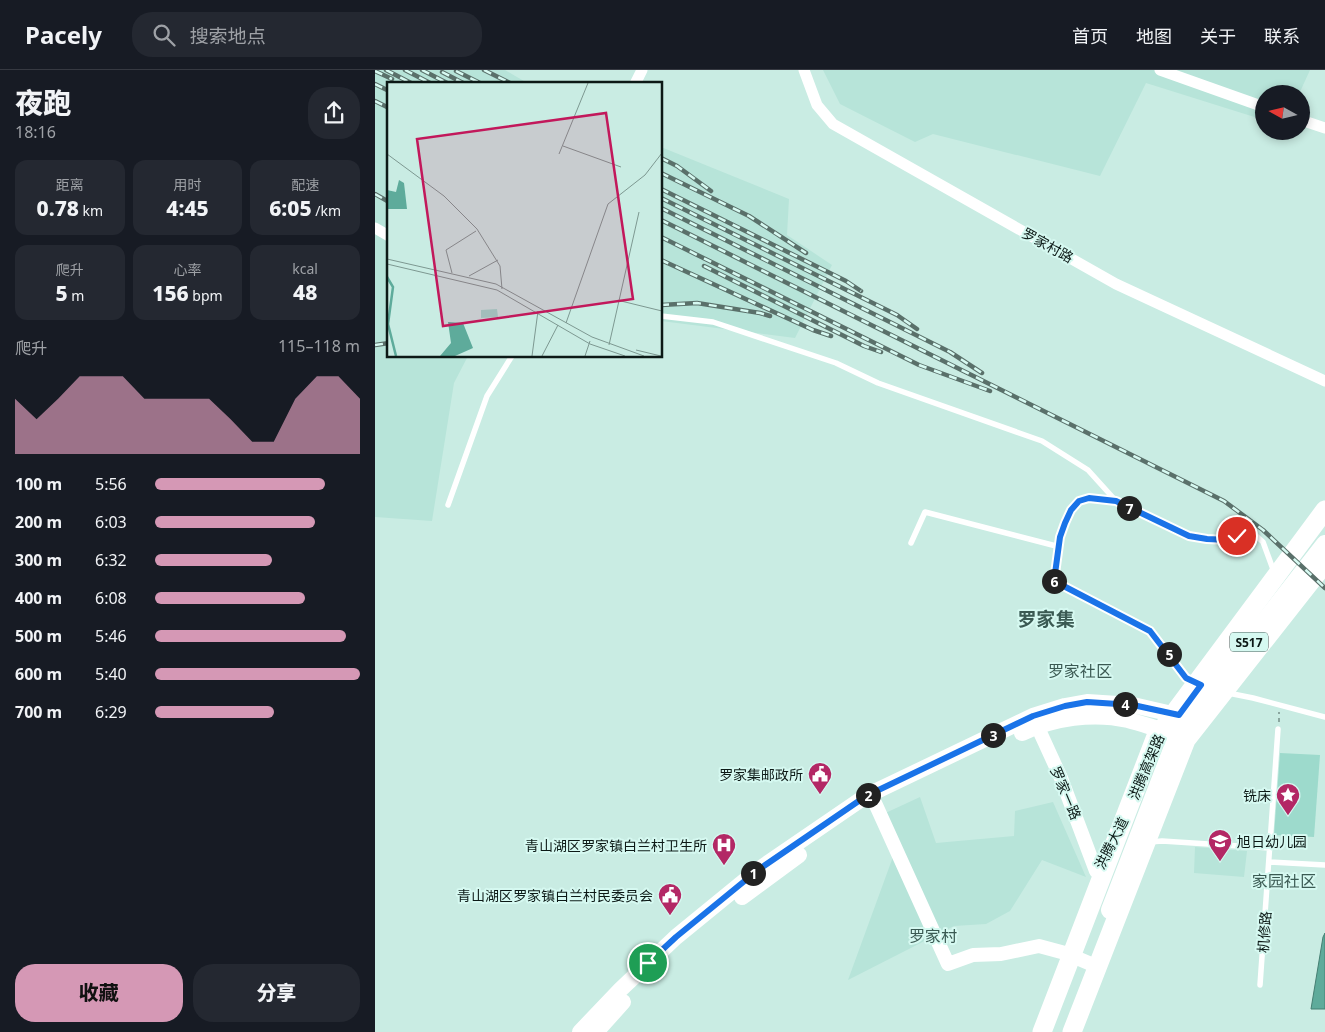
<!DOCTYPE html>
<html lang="zh">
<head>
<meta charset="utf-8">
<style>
	body { margin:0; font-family:"Noto Sans","Noto Sans SC",sans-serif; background:#242831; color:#f1f3f6; height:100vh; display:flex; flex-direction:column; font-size:19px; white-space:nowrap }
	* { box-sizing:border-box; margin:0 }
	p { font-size:16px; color:#9ea1a6 }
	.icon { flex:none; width:28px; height:28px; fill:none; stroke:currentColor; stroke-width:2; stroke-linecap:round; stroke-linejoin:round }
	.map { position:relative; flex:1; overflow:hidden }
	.sheet { display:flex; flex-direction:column; background:#171b24; width:375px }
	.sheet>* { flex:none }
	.needle { width:32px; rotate:278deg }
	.fabs { position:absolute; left:880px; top:15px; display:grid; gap:10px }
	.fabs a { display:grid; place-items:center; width:55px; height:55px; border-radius:50%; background:#171b24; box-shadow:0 2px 8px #0003; font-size:25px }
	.pin { position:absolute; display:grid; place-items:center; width:42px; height:42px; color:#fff; margin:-21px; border:2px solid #fff; border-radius:50%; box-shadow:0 1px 5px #0007 }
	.km { position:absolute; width:25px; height:25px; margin:-12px; border-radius:50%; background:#222; color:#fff; font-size:14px; line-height:25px; text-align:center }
	.round { display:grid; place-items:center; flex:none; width:52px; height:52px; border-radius:20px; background:#242831 }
	.headline { display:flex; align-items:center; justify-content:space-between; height:85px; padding:0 15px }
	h1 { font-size:28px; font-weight:800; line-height:38px }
	.figures { display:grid; grid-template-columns:repeat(3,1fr); gap:8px; height:85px; padding:5px 15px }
	.figures div { display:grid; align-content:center; border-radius:12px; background:#242831; text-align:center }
	.figures b { font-size:21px; font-weight:800 }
	.figures small { font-size:14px; font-weight:400 }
	.figures p { font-size:14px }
	.chart { height:140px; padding:10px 15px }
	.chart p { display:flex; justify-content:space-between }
	.chart svg { width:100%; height:90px; margin-top:5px; fill:#d598b5; opacity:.7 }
	.button { display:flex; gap:10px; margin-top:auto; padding:10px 15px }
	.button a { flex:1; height:58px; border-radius:20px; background:#d598b5; color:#111; font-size:20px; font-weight:800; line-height:58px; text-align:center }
	.button a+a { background:#242831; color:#f1f3f6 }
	ul { padding:0 15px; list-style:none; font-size:16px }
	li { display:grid; grid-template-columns:80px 60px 1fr; align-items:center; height:38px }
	li i { height:12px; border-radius:6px; background:#d598b5 }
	header { display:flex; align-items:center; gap:30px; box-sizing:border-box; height:70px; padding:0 25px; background:#171b24; border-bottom:1px solid #363941 }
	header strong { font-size:24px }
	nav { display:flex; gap:28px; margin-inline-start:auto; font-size:18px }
	.search { width:350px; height:45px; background:#242831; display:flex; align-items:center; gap:12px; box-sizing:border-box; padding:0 18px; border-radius:20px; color:#9ea1a6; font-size:19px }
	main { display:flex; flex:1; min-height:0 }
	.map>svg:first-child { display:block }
	.built { fill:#b7e4d9 }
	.green { fill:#9ddacc }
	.water { fill:#5eab9b; stroke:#457f73 }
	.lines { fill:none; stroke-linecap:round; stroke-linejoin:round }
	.path { stroke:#8aa69f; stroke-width:2; stroke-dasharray:4 4; stroke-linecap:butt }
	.service { stroke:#fff; stroke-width:5.5 }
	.minor { stroke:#fff; stroke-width:11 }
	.tertiary { stroke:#fff; stroke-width:14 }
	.secondary { stroke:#fff; stroke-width:16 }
	.primary { stroke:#fff; stroke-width:18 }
	.trunk { stroke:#fff; stroke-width:19 }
	.rail-casing { stroke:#5a706a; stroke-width:4.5 }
	.rail { stroke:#d6f9f1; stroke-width:2.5; stroke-dasharray:8; stroke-linecap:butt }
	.route-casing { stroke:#fff; stroke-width:10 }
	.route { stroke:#1a73e8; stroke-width:6 }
	.labels { text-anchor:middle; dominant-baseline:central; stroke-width:4; stroke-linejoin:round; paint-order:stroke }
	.shield { fill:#d6f9f1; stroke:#495c58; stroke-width:1 }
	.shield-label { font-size:12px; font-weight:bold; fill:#0c1916 }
	.street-label { font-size:14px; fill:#0c1916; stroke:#d6f9f1 }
	.poi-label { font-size:14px; fill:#0c1916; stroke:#d6f9f1; text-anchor:end }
	.quarter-label { font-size:16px; fill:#3b5a53; stroke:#d6f9f1 }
	.district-label { font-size:19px; font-weight:bold; fill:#3b5a53; stroke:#d6f9f1 }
	.inset-river { fill:none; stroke:#5eab9b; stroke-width:2.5 }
	.inset-road { fill:none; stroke:#7d9891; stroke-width:1 }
	.view { fill:#c2185b; fill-opacity:0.15; stroke:#c2185b; stroke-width:2.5 }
	.inset-edge { fill:none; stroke:#0c1916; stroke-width:2.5 }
</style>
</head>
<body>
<header>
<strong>Pacely</strong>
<div class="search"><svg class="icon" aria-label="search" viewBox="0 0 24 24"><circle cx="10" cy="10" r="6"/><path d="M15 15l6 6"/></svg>搜索地点</div>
<nav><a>首页</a><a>地图</a><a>关于</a><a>联系</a></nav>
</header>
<main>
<section class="sheet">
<div class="headline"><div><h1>夜跑</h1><p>18:16</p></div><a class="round"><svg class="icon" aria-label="share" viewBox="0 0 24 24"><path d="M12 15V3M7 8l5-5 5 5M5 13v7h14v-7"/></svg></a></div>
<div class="figures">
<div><p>距离</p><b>0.78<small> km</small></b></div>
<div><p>用时</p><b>4:45</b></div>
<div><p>配速</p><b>6:05<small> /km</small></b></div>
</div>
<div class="figures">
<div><p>爬升</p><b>5<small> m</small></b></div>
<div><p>心率</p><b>156<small> bpm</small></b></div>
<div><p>kcal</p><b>48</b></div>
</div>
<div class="chart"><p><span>爬升</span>115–118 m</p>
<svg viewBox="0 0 160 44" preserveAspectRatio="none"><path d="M0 44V17L10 27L20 17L30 6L40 6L50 6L60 17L70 17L80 17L90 17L100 27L110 38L120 38L130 17L140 6L150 6L160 17V44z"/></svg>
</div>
<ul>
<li><b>100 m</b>5:56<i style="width:83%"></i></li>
<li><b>200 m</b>6:03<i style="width:78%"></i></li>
<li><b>300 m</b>6:32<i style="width:57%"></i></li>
<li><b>400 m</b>6:08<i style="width:73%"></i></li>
<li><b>500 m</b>5:46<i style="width:93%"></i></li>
<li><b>600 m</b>5:40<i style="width:100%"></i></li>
<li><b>700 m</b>6:29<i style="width:58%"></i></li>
</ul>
<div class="button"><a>收藏</a><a>分享</a></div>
</section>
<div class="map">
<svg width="950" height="962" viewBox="0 0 950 962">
	<rect width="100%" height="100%" fill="#c9ece3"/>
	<!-- built -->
	<path class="built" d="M0,0H130L154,14H14V286H93L79,313L57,451L0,447Z
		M448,0H935L924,24H889V50L771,13L725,106L558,64L540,72L465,34Z
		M286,77L414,129L412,165L457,195L420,268L286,251Z
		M545,727L561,773L639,766L640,741L678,732L711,807L667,790L635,841L611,854L579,856L473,910L519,784L504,746Z
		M820,777L872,781L869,807L819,803Z"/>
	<!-- green -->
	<path class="green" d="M905,683L945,685L939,767L899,765Z"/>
	<!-- water -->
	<path class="water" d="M950,863V939H936L948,867Z"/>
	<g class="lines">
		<!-- path -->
		<path class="path" d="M904,652V642"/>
		<!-- service -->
		<path class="service" d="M286,246L338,252L461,293L503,313L667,371L713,400L741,431
			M73,435L112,326L137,286
			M536,473L550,442L685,477L679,511L775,561L811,608L818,611
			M685,477V467L696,439L704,431L714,429L741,431L814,466L832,469L854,470L862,466L879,464L888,472L899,502
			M853,623L878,628L950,647
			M775,772L787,771L895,778
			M894,792L950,795
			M885,915L903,659"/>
		<!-- minor -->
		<path class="minor" d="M429,0L442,35L458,54L741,214L950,311
			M785,0L889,37
			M260,14L267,0
			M926,50L950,58
			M0,158L14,166"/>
		<!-- tertiary -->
		<path class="tertiary" d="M659,649L686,708L721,801
			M500,733L573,894L598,885L626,884L664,876L690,883L716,894"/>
		<!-- secondary -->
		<path class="secondary" d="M647,663C678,648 718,642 753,650C768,654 782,659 797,663
			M367,827L424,785
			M205,962L246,919L301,867L383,800L491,726L658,646L690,636L712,632L758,635L810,647
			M221,962L248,932"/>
		<!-- primary -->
		<path class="primary" d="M735,840L803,664L814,648L950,474"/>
		<!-- trunk -->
		<path class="trunk" d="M667,962L780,669L950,440
			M697,962L811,670L950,493"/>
		<!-- rail casing -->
		<g class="rail-casing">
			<path id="rail" d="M11,0L38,14
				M30,0L57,14
				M47,0L74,14
				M109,0L137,14
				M0,1L17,9
				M81,1L107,14
				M67,2L90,14
				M0,14L14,21
				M0,31L14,38
				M286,88L302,96L336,121
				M286,103L374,146L431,183
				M286,119L471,211L486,221
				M0,124L14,132
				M286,128L522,245L542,259
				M286,138L575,282L607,303
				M286,150L849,431L888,460L950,518
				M286,167L544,295L615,321
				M286,190L438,260L456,266
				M329,196L489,276L506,282
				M286,235L322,233L385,243L395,246
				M0,275L14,273"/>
		</g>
		<!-- rail -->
		<use href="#rail" class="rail"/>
	</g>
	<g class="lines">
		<!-- route casing -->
		<g class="route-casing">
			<path id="route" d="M273,893L301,867L383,800L491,726L658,646L690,636L712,632L758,635L804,645L826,615L811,608L775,561L679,511L685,467L690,453L696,440L704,431L714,428L741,431L814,466L832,469L854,470L862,466"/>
		</g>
		<!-- route -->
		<use href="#route" class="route"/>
	</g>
	<!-- icons -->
	<defs>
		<g id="civic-pin" transform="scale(1.25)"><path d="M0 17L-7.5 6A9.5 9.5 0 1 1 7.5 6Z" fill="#b32865" stroke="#d6f9f1"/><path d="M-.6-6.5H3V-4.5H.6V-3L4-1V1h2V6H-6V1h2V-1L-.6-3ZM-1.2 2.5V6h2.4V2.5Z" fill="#fff"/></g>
		<g id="sight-pin" transform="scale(1.25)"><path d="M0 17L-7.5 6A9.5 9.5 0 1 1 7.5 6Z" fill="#b32865" stroke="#d6f9f1"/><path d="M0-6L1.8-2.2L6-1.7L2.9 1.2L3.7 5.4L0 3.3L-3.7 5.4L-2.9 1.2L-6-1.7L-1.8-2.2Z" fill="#fff"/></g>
		<g id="school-pin" transform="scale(1.25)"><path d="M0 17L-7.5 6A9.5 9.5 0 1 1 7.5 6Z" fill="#b32865" stroke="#d6f9f1"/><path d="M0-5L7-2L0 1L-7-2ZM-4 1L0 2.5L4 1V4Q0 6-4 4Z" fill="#fff"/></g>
		<g id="hospital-pin" transform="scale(1.25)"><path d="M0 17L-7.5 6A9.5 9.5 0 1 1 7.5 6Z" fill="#b32865" stroke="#d6f9f1"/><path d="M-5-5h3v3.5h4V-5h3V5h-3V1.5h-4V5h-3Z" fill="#fff"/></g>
	</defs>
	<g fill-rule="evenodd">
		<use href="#civic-pin" x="445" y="704"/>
		<use href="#sight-pin" x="913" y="725"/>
		<use href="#school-pin" x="845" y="771"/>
		<use href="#hospital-pin" x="349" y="775"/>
		<use href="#civic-pin" x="295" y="825"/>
	</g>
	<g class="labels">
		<!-- shield labels -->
		<rect class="shield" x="855" y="562.5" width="38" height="19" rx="4"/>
		<g class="shield-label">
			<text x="874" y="572">S517</text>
		</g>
		<!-- street labels -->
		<g class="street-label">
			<text transform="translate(673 175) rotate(29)">罗家村路</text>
			<text transform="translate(771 697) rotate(-67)">洪腾高架路</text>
			<text transform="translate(691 723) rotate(67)">罗家一路</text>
			<text transform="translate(736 773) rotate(-63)">洪腾大道</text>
			<text transform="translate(889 862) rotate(-86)">机修路</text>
		</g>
		<!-- poi labels -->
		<g class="poi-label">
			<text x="428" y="704">罗家集邮政所</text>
			<text x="896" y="725">铣床</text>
			<text x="862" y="771" text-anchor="start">旭日幼儿园</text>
			<text x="332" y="775">青山湖区罗家镇白兰村卫生所</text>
			<text x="278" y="825">青山湖区罗家镇白兰村民委员会</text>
		</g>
		<!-- quarter labels -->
		<g class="quarter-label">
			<text x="705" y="601">罗家社区</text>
			<text x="909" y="811">家园社区</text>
			<text x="558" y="866">罗家村</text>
		</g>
		<!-- district labels -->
		<g class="district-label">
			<text x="671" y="549">罗家集</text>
		</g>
	</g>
	<!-- overview -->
	<g transform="translate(12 12)">
		<rect width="275" height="275" fill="#c9ece3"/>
		<path d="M110,227L111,235L94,236V228Z" fill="#9ddacc"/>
		<path d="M12,98L17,101L20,127H1L0,108L9,110ZM61,240L76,241L86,266L68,274H53L64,261Z" fill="#5eab9b"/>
		<path class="inset-river" d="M0,195L6,205L1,242L9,274"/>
		<path class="inset-road" d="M176,64L234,85M0,72L57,114L90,147L113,184L115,207M172,72L201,1M0,177L109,202L205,255L257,274M0,182L110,208L203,262L238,274M65,191L59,168L89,149M82,194L111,178M234,219L275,229M179,241L221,122L258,93L275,71M222,263L252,130M249,268L274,274M145,274L151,229M155,274L171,243M198,274L203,259"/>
		<path class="view" d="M219,31L246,217L56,244L30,57Z"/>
		<rect width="275" height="275" class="inset-edge"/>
	</g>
</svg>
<div class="fabs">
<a><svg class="needle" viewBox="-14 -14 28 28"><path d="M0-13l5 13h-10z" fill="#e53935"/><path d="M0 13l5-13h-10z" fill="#9ea1a6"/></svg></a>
</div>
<div class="pin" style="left:273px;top:893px;background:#1e9e55"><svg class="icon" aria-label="arrive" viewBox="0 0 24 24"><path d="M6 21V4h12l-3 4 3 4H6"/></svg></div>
<div class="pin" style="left:862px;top:466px;background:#d93025"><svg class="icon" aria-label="check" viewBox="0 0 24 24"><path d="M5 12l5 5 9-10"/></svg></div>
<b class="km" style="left:378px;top:803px">1</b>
<b class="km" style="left:493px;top:725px">2</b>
<b class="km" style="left:618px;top:665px">3</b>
<b class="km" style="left:750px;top:634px">4</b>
<b class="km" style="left:794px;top:584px">5</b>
<b class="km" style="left:679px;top:511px">6</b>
<b class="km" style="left:754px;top:438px">7</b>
</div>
</main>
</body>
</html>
